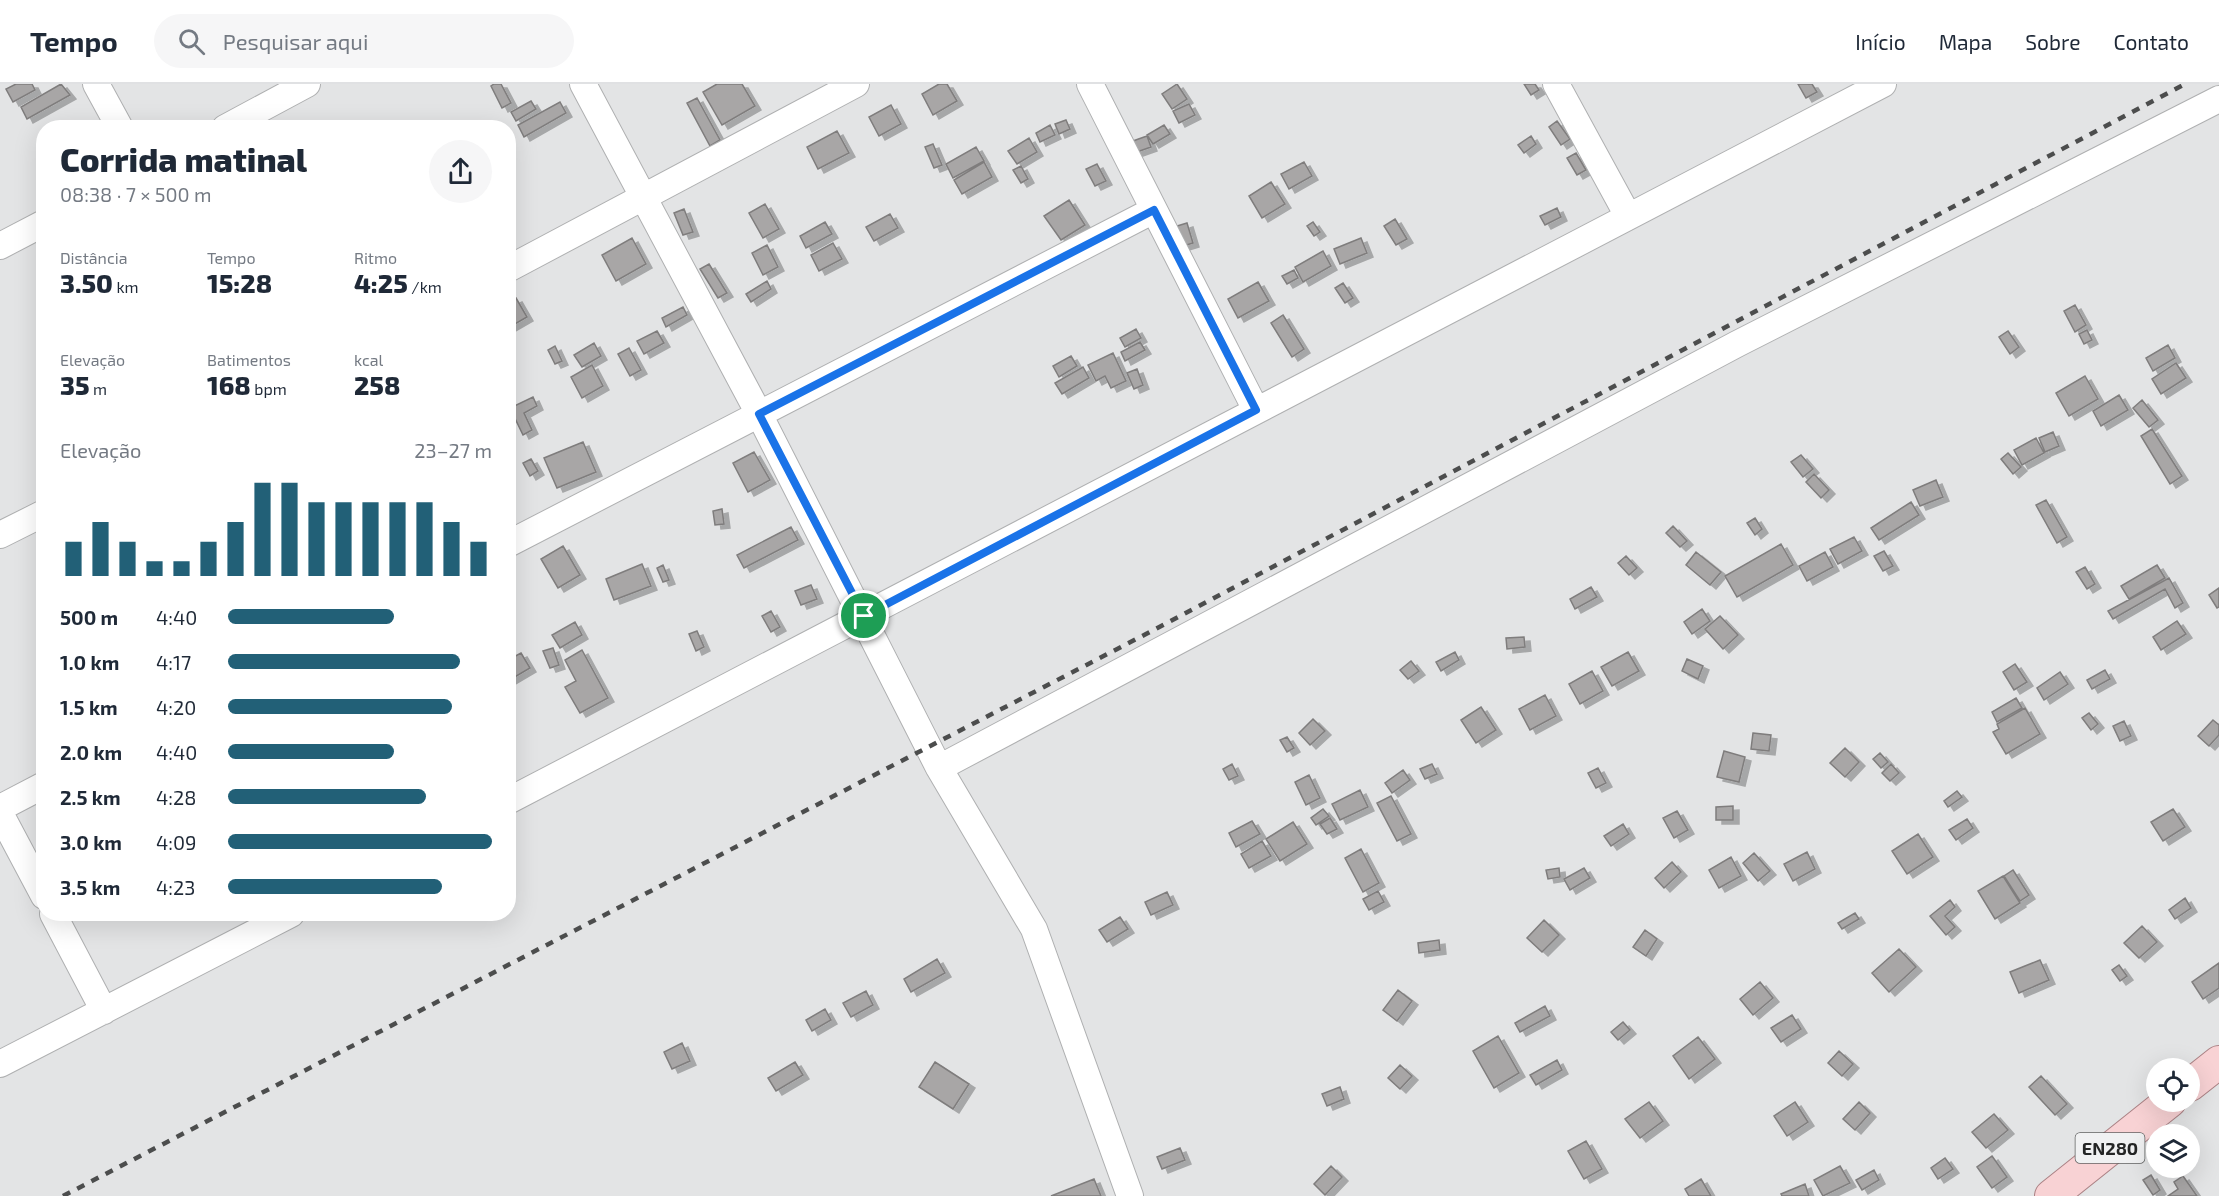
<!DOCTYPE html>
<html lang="pt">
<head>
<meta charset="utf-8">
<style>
	body { margin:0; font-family:"Exo 2",sans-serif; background:#f6f6f7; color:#1f2937; height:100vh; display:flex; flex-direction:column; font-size:22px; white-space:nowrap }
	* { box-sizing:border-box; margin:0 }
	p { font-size:20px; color:#747a83 }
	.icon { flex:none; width:33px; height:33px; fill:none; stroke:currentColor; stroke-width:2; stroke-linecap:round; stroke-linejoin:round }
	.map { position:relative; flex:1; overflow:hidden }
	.panel { position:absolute; left:36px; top:36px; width:480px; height:801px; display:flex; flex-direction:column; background:#fff; border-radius:24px; box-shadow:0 6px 24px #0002 }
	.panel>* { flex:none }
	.fabs { position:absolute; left:2146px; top:974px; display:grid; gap:12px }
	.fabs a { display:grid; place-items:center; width:54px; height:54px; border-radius:50%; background:#fff; box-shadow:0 6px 24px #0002; font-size:30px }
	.pin { position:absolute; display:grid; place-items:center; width:51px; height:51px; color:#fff; margin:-26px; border:3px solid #fff; border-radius:50%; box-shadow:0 2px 6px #0007 }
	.round { display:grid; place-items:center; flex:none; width:63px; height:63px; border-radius:32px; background:#f6f6f7 }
	.overview { display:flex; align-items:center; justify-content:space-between; height:102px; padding:0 24px }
	h1 { font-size:33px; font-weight:800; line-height:45px }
	.figures { display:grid; grid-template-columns:repeat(3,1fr); gap:9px; height:102px; padding:6px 24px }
	.figures div { display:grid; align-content:center }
	.figures b { font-size:26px; font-weight:800 }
	.figures small { font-size:16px; font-weight:400 }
	.figures p { font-size:16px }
	.chart { height:168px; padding:12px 24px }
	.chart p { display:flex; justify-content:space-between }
	.chart svg { width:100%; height:108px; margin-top:6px; stroke:#226077; stroke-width:6 }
	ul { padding:0 24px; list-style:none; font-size:20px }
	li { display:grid; grid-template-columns:96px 72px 1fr; align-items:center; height:45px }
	li i { height:15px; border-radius:8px; background:#226077 }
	header { display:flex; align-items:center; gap:36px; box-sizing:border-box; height:84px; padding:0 30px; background:#fff; border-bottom:2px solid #e0e1e3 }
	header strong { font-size:28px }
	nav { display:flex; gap:33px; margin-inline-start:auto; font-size:21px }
	.search { width:420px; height:54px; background:#f6f6f7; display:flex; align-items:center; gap:15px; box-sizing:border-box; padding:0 21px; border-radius:33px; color:#747a83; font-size:22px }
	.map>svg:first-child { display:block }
	.building { fill:#a8a6a6; stroke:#7f7d7d; stroke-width:1.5; filter:url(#shadow) }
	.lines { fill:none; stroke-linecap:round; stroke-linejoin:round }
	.minor-casing { stroke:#afb0b1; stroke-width:28 }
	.major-casing { stroke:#ab8285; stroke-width:34 }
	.minor { stroke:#fff; stroke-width:26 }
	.major { stroke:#f8d2d4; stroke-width:32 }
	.rail { stroke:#4c4d4d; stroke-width:4.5; stroke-dasharray:8 8; stroke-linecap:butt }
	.route-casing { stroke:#fff; stroke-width:12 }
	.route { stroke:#1a73e8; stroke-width:8 }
	.labels { text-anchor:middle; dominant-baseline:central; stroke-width:4.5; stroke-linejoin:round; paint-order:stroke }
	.shield { fill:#f0f1f2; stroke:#616262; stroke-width:1.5 }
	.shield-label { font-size:18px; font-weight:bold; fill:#242525 }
</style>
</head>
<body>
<header>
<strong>Tempo</strong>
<div class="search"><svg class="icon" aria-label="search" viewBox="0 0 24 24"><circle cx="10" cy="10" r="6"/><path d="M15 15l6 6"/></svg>Pesquisar aqui</div>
<nav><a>Início</a><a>Mapa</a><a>Sobre</a><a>Contato</a></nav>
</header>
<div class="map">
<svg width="2219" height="1112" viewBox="0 0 2219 1112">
	<defs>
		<filter id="shadow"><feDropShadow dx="6" dy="4" stdDeviation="0" flood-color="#0004"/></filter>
	</defs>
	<rect width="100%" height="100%" fill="#e3e4e5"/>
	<!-- building -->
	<path class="building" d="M16,0H32L35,6L13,18L6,5Z
		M61,0L70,11L27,35L21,23Z
		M494,0H501L511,19L502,24L491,2Z
		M717,0H742L755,22L722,41L703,8Z
		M939,0H947L957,17L933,31L922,10Z
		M1177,0L1187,15L1172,25L1162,10Z
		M1524,0H1535L1539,6L1531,11Z
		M1798,0H1812L1817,8L1806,14Z
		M697,14L720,56L710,62L687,19Z
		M531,17L536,25L516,37L511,28Z
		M560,18L566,29L524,53L518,41Z
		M1189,20L1195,31L1179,39L1173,27Z
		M891,21L901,40L879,52L869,33Z
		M1066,36L1070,45L1059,50L1055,40Z
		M1557,37L1570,55L1561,61L1549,43Z
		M1050,41L1055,51L1040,58L1036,49Z
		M1164,41L1170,50L1153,60L1147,51Z
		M837,47L849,69L818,85L807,63Z
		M1147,52L1151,63L1134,69L1130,58Z
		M1531,52L1536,60L1524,69L1518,61Z
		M1029,54L1037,68L1017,80L1008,67Z
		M933,60L942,81L934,84L925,63Z
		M976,63L984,77L953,94L946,80Z
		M1576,69L1586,86L1577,91L1567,74Z
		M984,78L992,93L962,110L954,96Z
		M1304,78L1312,92L1289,105L1281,90Z
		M1097,80L1106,97L1095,102L1086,85Z
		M1021,82L1028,95L1021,99L1013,86Z
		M1271,98L1285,120L1262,134L1249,112Z
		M1069,116L1085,141L1061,156L1044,132Z
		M765,120L779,145L763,154L749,129Z
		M1557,124L1561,133L1545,141L1540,132Z
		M684,125L693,148L683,151L674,129Z
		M890,130L898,144L874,157L866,143Z
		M1395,135L1407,155L1396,161L1384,142Z
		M825,138L832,150L806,164L800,152Z
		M1313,138L1320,148L1314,152L1307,142Z
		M1187,139L1193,159L1170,166L1164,146Z
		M632,154L646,180L616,197L602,171Z
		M1361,154L1367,169L1340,180L1334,165Z
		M833,159L842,175L819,187L811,171Z
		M767,161L778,183L763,191L752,169Z
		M1323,167L1331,182L1303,198L1295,183Z
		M709,180L727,209L718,214L700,185Z
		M1294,186L1298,194L1287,200L1282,192Z
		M767,197L771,205L751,218L746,210Z
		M1258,198L1269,217L1238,234L1228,215Z
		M1343,199L1353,214L1345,219L1335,204Z
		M516,214L527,233L508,244V218Z
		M2075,221L2086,241L2075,248L2064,227Z
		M683,223L687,231L666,243L662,234Z
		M1283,231L1304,265L1292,273L1271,239Z
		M1136,245L1141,254L1125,263L1120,254Z
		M2087,246L2092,256L2084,260L2079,250Z
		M657,247L664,259L644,270L637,257Z
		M2008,247L2019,263L2010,270L1999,253Z
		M1140,258L1145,266L1125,277L1121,268Z
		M594,259L601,272L582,283L574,271Z
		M2168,261L2175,274L2153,287L2146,274Z
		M555,262L562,277L555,280L548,266Z
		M629,264L641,286L630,292L618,270Z
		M1113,269L1126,297L1111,304L1105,292L1096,297L1088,281Z
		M1071,272L1077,282L1059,293L1053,282Z
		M2176,279L2186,294L2161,310L2152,295Z
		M592,281L603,302L582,314L571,293Z
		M1083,283L1089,294L1062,310L1055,299Z
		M1137,285L1143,301L1134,305L1127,289Z
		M2085,292L2098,315L2069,332L2056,309Z
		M2119,311L2128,326L2101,342L2093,327Z
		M533,313L537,322L524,329L532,346L523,351L510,324Z
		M2142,316L2158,336L2149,343L2133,324Z
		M2152,345L2182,392L2170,400L2141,352Z
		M2053,348L2059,362L2045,368L2039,354Z
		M2036,354L2044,369L2022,381L2014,366Z
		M583,358L596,388L557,404L544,374Z
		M754,368L770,396L748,408L733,379Z
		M2008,369L2021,383L2013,390L2001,375Z
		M1801,371L1813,385L1803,393L1791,378Z
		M531,375L538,387L530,392L523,379Z
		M1814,390L1829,406L1821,414L1806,398Z
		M1936,396L1943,413L1920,422L1913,406Z
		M2046,416L2067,453L2057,459L2036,421Z
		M1911,418L1919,431L1879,456L1871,444Z
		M722,425L724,440L715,441L713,427Z
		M1755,434L1762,445L1755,451L1747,439Z
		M1673,442L1687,457L1680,463L1666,449Z
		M791,443L798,456L744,484L737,471Z
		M1854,453L1862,467L1838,480L1830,465Z
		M1781,460L1793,481L1737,513L1725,492Z
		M563,462L580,491L558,504L541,475Z
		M1884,467L1893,482L1883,487L1874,472Z
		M1696,468L1721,488L1710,501L1686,481Z
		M1825,468L1833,483L1807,497L1799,482Z
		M1626,472L1637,484L1629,491L1618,479Z
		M642,480L651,502L614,516L606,495Z
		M663,481L669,496L663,498L657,484Z
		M2157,481L2165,494L2129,515L2121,502Z
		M2085,483L2095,500L2087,505L2076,488Z
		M2169,494L2183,519L2175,524L2165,505L2113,535L2108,527Z
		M811,501L817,515L801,521L795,507Z
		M1591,503L1597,513L1575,525L1570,515Z
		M2219,504V523L2217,524L2209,511Z
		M1702,525L1710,537L1692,550L1684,538Z
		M771,527L780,543L771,548L762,532Z
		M1720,532L1738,551L1723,565L1705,545Z
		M2177,537L2186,550L2161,566L2153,553Z
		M575,538L582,551L560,564L552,551Z
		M697,547L704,563L696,567L689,550Z
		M1524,553L1525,563L1507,565L1506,554Z
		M553,564L559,581L550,584L543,567Z
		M582,566L608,614L580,629L565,603L576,597L565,576Z
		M1455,568L1459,576L1441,587L1436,578Z
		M1628,568L1639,587L1612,602L1601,583Z
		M521,569L530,584L508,597V576Z
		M1687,575L1703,582L1698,595L1682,587Z
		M1411,577L1419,587L1408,595L1400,586Z
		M2015,580L2027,598L2014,606L2003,588Z
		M2105,586L2110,595L2092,605L2087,596Z
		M1592,587L1603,607L1580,620L1569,600Z
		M2060,588L2068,600L2044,616L2037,604Z
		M1545,611L1556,632L1530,646L1519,625Z
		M2016,614L2022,624L1997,638L1992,628Z
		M1481,623L1496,646L1476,659L1461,636Z
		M2025,624L2040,650L2006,670L1993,648L1999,645L1997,640Z
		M2089,629L2098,640L2091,646L2082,634Z
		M1313,635L1325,647L1310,661L1299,649Z
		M2213,636L2219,641V651L2209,662L2198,652Z
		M2124,637L2131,652L2120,657L2113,642Z
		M1753,649L1771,651L1769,667L1751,665Z
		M1287,653L1294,664L1287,668L1280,656Z
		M1845,664L1859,678L1845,693L1830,679Z
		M1724,667L1745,673L1739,698L1717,693Z
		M1880,669L1888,678L1881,684L1873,675Z
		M1232,680L1238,692L1229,696L1223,685Z
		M1432,680L1437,690L1425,695L1420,685Z
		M1891,680L1899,689L1890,697L1882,689Z
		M1598,684L1606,699L1596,704L1588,689Z
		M1403,686L1410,696L1392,709L1385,699Z
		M1309,691L1320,714L1306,721L1295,698Z
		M1360,706L1368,723L1340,736L1332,720Z
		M1957,707L1962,713L1948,723L1944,717Z
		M1391,712L1411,750L1397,757L1377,719Z
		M1733,722V736H1716V723Z
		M1323,725L1329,732L1316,741L1311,734Z
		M2173,725L2185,743L2163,757L2151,738Z
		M1677,727L1688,746L1674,754L1663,734Z
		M1330,734L1337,745L1327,750L1320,740Z
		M1967,735L1973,744L1956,756L1949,746Z
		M1252,737L1260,750L1236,763L1229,749Z
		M1293,738L1307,760L1280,777L1266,755Z
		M1623,740L1629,750L1611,762L1604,752Z
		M1918,750L1933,773L1907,790L1892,767Z
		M1262,757L1271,772L1249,784L1241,770Z
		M1361,765L1379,799L1363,808L1345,774Z
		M1807,768L1815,785L1793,797L1784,780Z
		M1754,769L1770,787L1758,797L1743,779Z
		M1731,773L1741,792L1719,804L1709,786Z
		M1672,778L1681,788L1664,804L1655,794Z
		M1559,784L1560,793L1548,795L1546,786Z
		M1584,784L1590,794L1570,806L1564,795Z
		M2013,786L2029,811L2020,817L2004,792Z
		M2003,792L2020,819L1995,835L1978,807Z
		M1378,807L1384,818L1369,826L1363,815Z
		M1167,808L1173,821L1151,831L1145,818Z
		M2185,814L2191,824L2175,835L2169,826Z
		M1950,816L1955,823L1945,832L1955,843L1946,851L1930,832Z
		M1855,829L1859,835L1842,845L1838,839Z
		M1120,833L1128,845L1107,858L1099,846Z
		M1544,836L1559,851L1542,868L1527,854Z
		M2142,842L2157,858L2139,874L2124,859Z
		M1645,846L1657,855L1646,872L1633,863Z
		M1439,856L1440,866L1419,869L1418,859Z
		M1899,865L1916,883L1889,908L1872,889Z
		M937,875L945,889L911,908L904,895Z
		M2040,876L2049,896L2019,909L2010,888Z
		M2219,879V904L2203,915L2192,898Z
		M2119,881L2127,892L2120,897L2112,886Z
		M1760,898L1773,914L1753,931L1740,915Z
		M1398,906L1412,917L1397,937L1383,926Z
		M866,907L873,921L851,933L843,919Z
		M1545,922L1550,932L1520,948L1515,939Z
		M825,925L831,936L812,947L806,936Z
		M1792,931L1801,945L1781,958L1771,944Z
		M1623,938L1630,946L1618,956L1611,948Z
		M1498,952L1519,989L1494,1004L1473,967Z
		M1698,953L1715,975L1689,995L1673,972Z
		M682,959L690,977L672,985L664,968Z
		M1839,967L1853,980L1842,992L1828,979Z
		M1557,976L1562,986L1536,1001L1530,991Z
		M795,978L803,991L776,1007L768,994Z
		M935,978L969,1000L953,1025L919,1003Z
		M1400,981L1412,992L1400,1005L1388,994Z
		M2041,992L2067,1020L2055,1031L2029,1003Z
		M1340,1003L1344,1015L1327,1022L1322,1010Z
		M1649,1018L1663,1037L1640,1054L1625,1035Z
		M1795,1018L1808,1038L1787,1052L1774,1032Z
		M1859,1018L1870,1029L1855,1046L1843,1035Z
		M1994,1030L2008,1046L1986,1064L1972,1048Z
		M1586,1057L1602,1085L1584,1095L1568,1067Z
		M1180,1064L1185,1076L1162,1085L1157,1073Z
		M1992,1072L2007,1093L1992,1104L1977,1083Z
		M1945,1074L1953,1085L1938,1095L1931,1084Z
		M1331,1082L1342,1093L1325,1111L1314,1100Z
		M1840,1082L1850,1099L1823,1112L1814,1096Z
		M1874,1086L1879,1096L1862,1106L1856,1096Z
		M2151,1091L2160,1106L2153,1111L2143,1096Z
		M2183,1092L2197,1112H2168L2178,1105L2174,1098Z
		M1094,1095L1101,1112H1051Z
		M1701,1095L1711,1112H1689L1685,1105Z
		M1805,1100L1809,1112H1782L1781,1110Z"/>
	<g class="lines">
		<!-- minor casing -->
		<g class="minor-casing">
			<path id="minor" d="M96,0L120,44
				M583,0L759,330L939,684L1034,845L1130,1112
				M1090,0L1256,326
				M1556,0L1628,132
				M225,44L307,0
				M0,162L44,139
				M508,185L856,0
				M0,451L44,429
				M508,460L1154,126
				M939,684L1737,260L2219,15
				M508,717L1883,0
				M0,724L44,701
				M0,729L44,812
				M53,830L104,927
				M0,980L291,830"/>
		</g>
		<!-- major casing -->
		<g class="major-casing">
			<path id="major" d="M2190,1001L2219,978
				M2051,1112L2170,1017"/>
		</g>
		<!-- minor -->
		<use href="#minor" class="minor"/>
		<!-- major -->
		<use href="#major" class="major"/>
		<!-- rail -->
		<path class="rail" d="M63,1112L1146,550L2185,0"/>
	</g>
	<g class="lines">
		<!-- route casing -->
		<g class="route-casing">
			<path id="route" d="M1154,126L1256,326L864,532L759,330Z"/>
		</g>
		<!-- route -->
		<use href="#route" class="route"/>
	</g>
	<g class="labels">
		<!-- shield labels -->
		<rect class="shield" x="2075.5" y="1049" width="69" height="30" rx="4.5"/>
		<g class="shield-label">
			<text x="2110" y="1064">EN280</text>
		</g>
	</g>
</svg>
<div class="fabs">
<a><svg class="icon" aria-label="locate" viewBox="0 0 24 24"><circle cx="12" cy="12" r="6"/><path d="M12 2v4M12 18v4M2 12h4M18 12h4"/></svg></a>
<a><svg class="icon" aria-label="layers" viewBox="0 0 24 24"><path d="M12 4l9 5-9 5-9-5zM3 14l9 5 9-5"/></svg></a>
</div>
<div class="pin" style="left:864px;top:532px;background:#1e9e55"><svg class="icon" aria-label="arrive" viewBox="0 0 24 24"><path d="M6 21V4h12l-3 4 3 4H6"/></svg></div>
<section class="panel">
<div class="overview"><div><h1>Corrida matinal</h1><p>08:38 · 7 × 500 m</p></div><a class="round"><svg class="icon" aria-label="share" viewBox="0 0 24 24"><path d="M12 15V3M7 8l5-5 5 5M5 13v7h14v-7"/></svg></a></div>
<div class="figures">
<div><p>Distância</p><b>3.50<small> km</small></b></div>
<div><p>Tempo</p><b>15:28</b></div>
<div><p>Ritmo</p><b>4:25<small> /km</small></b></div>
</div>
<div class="figures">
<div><p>Elevação</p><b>35<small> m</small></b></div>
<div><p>Batimentos</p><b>168<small> bpm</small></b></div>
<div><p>kcal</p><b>258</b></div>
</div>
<div class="chart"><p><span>Elevação</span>23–27 m</p>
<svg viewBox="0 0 160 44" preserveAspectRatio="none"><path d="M5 44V30M15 44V22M25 44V30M35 44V38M45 44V38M55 44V30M65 44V22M75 44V6M85 44V6M95 44V14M105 44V14M115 44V14M125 44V14M135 44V14M145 44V22M155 44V30"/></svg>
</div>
<ul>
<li><b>500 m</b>4:40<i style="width:63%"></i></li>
<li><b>1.0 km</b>4:17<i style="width:88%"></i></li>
<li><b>1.5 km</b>4:20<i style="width:85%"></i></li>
<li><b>2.0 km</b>4:40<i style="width:63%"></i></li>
<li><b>2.5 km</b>4:28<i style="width:75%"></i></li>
<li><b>3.0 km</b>4:09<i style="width:100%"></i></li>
<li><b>3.5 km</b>4:23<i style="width:81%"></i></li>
</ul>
</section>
</div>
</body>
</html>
